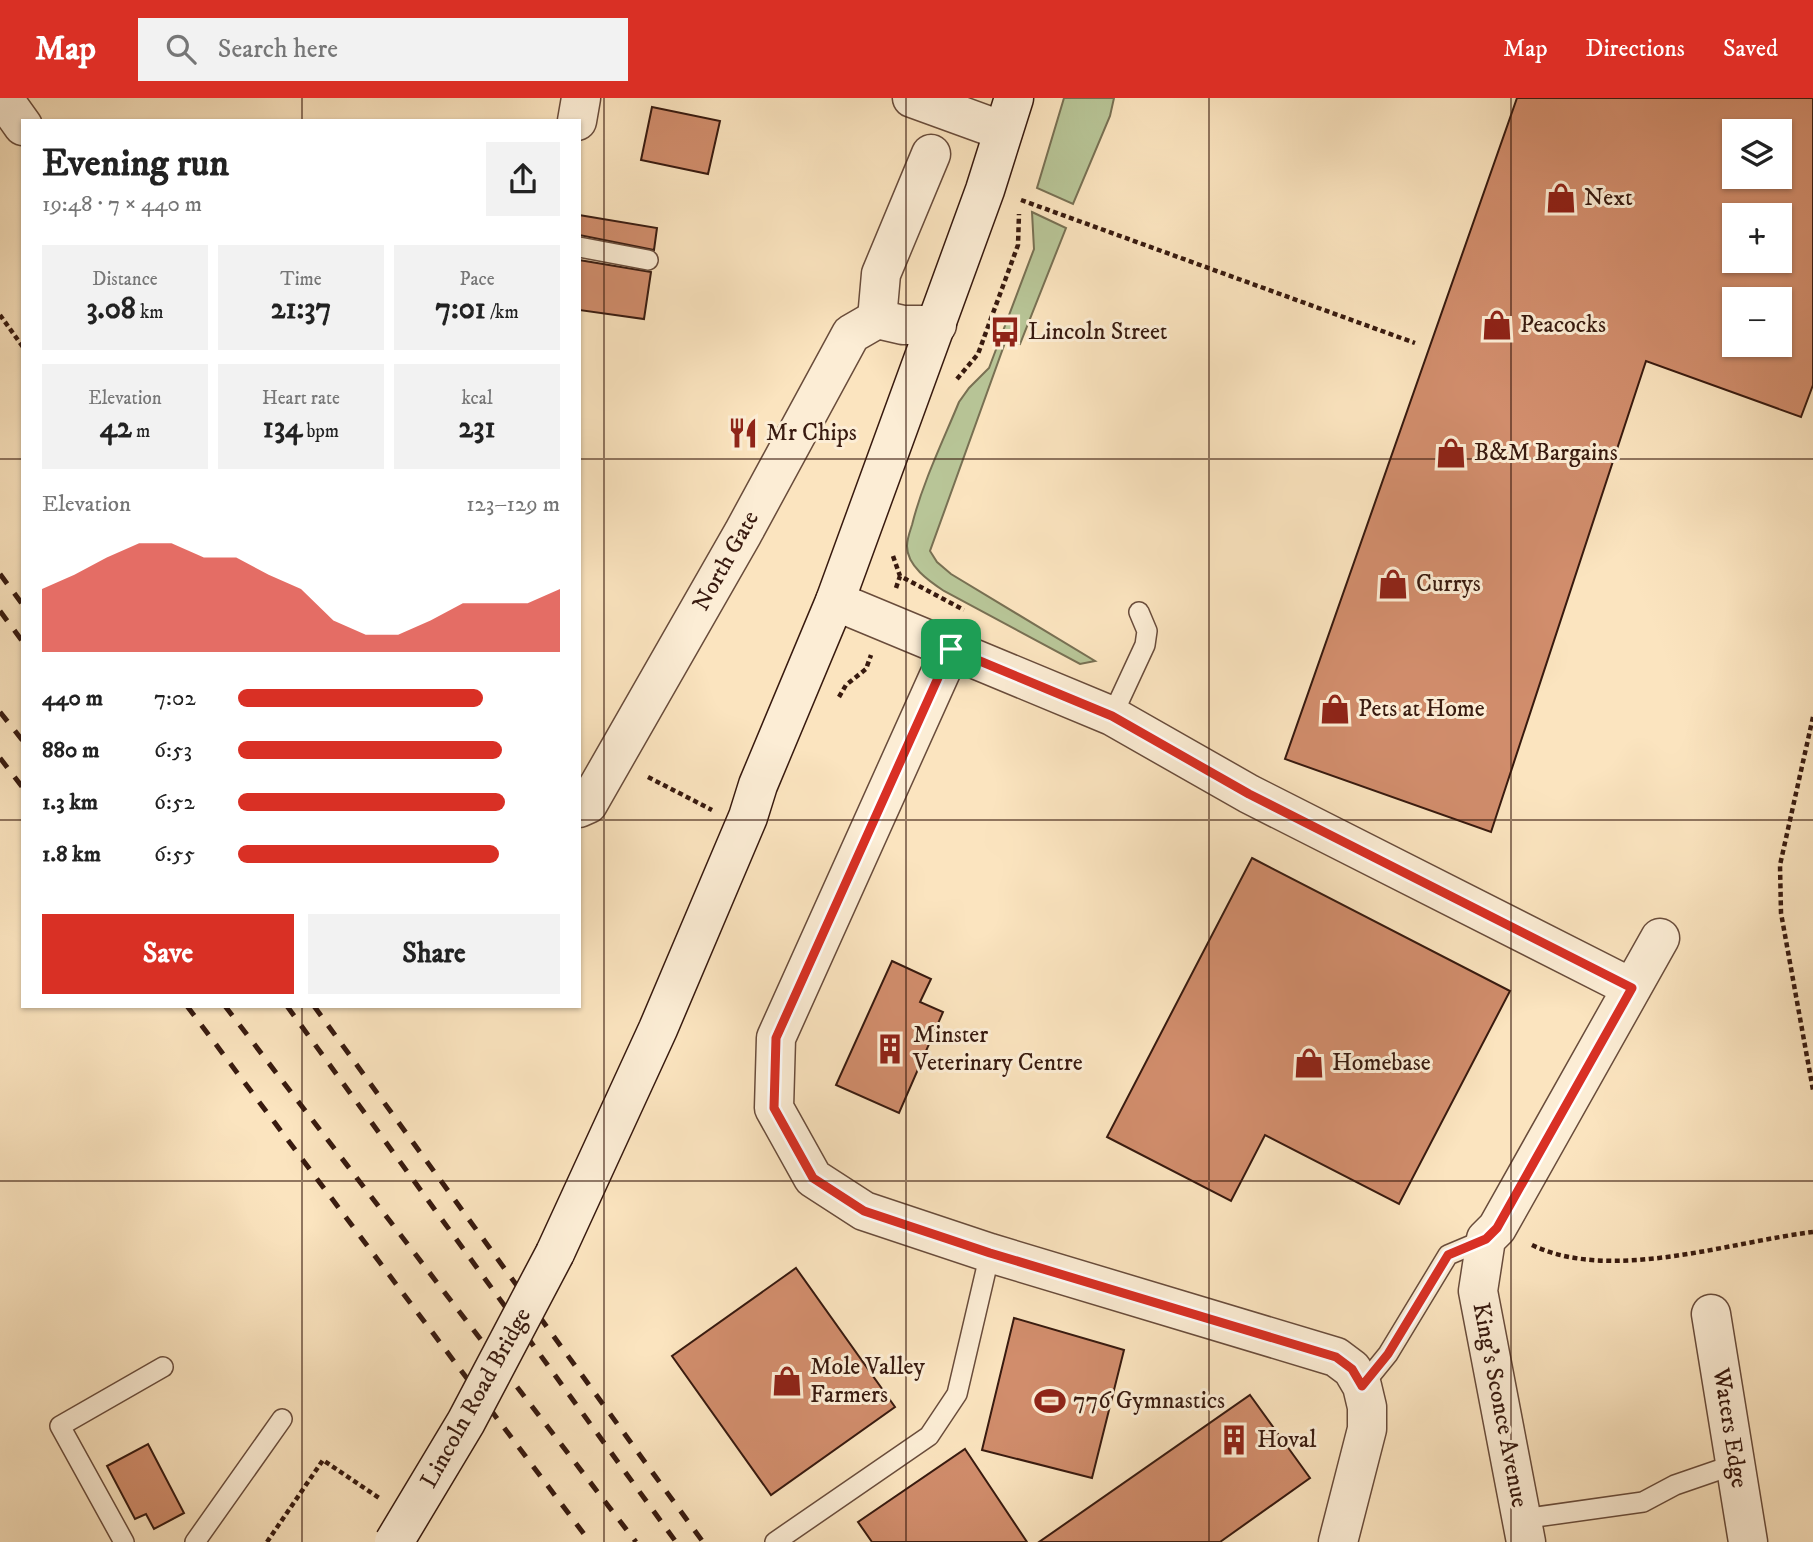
<!DOCTYPE html>
<html lang="en">
<head>
<meta charset="utf-8">
<style>
	body { margin:0; font-family:"IM FELL DW Pica",serif; background:#f2f2f2; color:#222; height:100vh; display:flex; flex-direction:column; font-size:26px; white-space:nowrap }
	* { box-sizing:border-box; margin:0 }
	p { font-size:23px; color:#767676 }
	.icon { flex:none; width:38px; height:38px; fill:none; stroke:currentColor; stroke-width:2; stroke-linecap:round; stroke-linejoin:round }
	.map { position:relative; flex:1; overflow:hidden }
	.drawer { position:absolute; left:21px; top:21px; width:560px; height:889px; display:flex; flex-direction:column; background:#fff; border-radius:0px; box-shadow:0 2px 5px #0004 }
	.drawer>* { flex:none }
	.controls { position:absolute; left:1722px; top:21px; display:grid; gap:14px }
	.controls a { display:grid; place-items:center; width:70px; height:70px; border-radius:0px; background:#fff; box-shadow:0 2px 5px #0004; font-size:35px }
	.pin { position:absolute; display:grid; place-items:center; width:60px; height:60px; color:#fff; margin:-30px; border-radius:14px; box-shadow:0 4px 10px #0006 }
	.round { display:grid; place-items:center; flex:none; width:74px; height:74px; border-radius:0px; background:#f2f2f2 }
	.head { display:flex; align-items:center; justify-content:space-between; height:119px; padding:0 21px }
	h1 { font-size:38px; font-weight:700; line-height:52px }
	.stats { display:grid; grid-template-columns:repeat(3,1fr); gap:10px; height:119px; padding:7px 21px }
	.stats div { display:grid; align-content:center; border-radius:0px; background:#f2f2f2; text-align:center }
	.stats b { font-size:30px; font-weight:700 }
	.stats small { font-size:19px; font-weight:400 }
	.stats p { font-size:19px }
	.chart { height:196px; padding:14px 21px }
	.chart p { display:flex; justify-content:space-between }
	.chart svg { width:100%; height:126px; margin-top:7px; fill:#d93025; opacity:.7 }
	.action { display:flex; gap:14px; margin-top:auto; padding:14px 21px }
	.action a { flex:1; height:80px; border-radius:0px; background:#d93025; color:#fff; font-size:28px; font-weight:700; line-height:80px; text-align:center }
	.action a+a { background:#f2f2f2; color:#222 }
	ul { padding:0 21px; list-style:none; font-size:23px }
	li { display:grid; grid-template-columns:112px 84px 1fr; align-items:center; height:52px }
	li i { height:18px; border-radius:9px; background:#d93025 }
	header { display:flex; align-items:center; gap:42px; box-sizing:border-box; height:98px; padding:0 35px; background:#d93025; color:#fff }
	header strong { font-size:33px }
	nav { display:flex; gap:38px; margin-inline-start:auto; font-size:24px }
	.search { width:490px; height:63px; background:#f2f2f2; display:flex; align-items:center; gap:18px; box-sizing:border-box; padding:0 24px; border-radius:0px; color:#767676; font-size:26px }
	.map>svg:first-child { display:block }
	.green { fill:#b8c597; stroke:#787053; stroke-width:2 }
	.building { fill:#d18d6c; stroke:#381a0f; stroke-width:2; fill-rule:evenodd }
	.lines { fill:none; stroke-linecap:round; stroke-linejoin:round }
	.service-casing { stroke:#694c3b; stroke-width:22 }
	.minor-casing { stroke:#694c3b; stroke-width:41 }
	.tertiary-casing { stroke:#694c3b; stroke-width:41 }
	.secondary-casing { stroke:#381a0f; stroke-width:41 }
	.path { stroke:#381a0f; stroke-width:4.5; stroke-dasharray:5 3.5; stroke-linecap:butt }
	.service { stroke:#fcedd5; stroke-width:19 }
	.minor { stroke:#fcedd5; stroke-width:38 }
	.tertiary { stroke:#fcedd5; stroke-width:38 }
	.secondary { stroke:#fcedd5; stroke-width:38 }
	.rail { stroke:#381a0f; stroke-width:5; stroke-dasharray:12 12; stroke-linecap:butt }
	.secondary-bridge-casing { stroke:#381a0f; stroke-width:41; stroke-linecap:butt }
	.secondary-bridge { stroke:#fcedd5; stroke-width:38 }
	.route-casing { stroke:#fff; stroke-width:14 }
	.route { stroke:#d93025; stroke-width:9 }
	.grid { fill:none; stroke:#381a0f; stroke-width:2; stroke-opacity:0.55 }
	.labels { text-anchor:middle; dominant-baseline:central; stroke-width:6; stroke-linejoin:round; paint-order:stroke }
	.poi-label { font-size:24px; fill:#381a0f; stroke:#fcedd5; text-anchor:start }
	.street-label { font-size:24px; fill:#381a0f; stroke:#fcedd5 }
</style>
</head>
<body>
<header>
<strong>Map</strong>
<div class="search"><svg class="icon" aria-label="search" viewBox="0 0 24 24"><circle cx="10" cy="10" r="6"/><path d="M15 15l6 6"/></svg>Search here</div>
<nav><a>Map</a><a>Directions</a><a>Saved</a></nav>
</header>
<div class="map">
<svg width="1813" height="1444" viewBox="0 0 1813 1444">
	<rect width="100%" height="100%" fill="#fbe4bf"/>
	<filter id="stains"><feTurbulence type="fractalNoise" baseFrequency=".00286" numOctaves="4"/><feColorMatrix values="0 0 0 0 .2 0 0 0 0 .09 0 0 0 0 .02 0 0 0 .5 -.17"/></filter>
	<radialGradient id="worn" r=".72"><stop offset=".6" stop-color="#630" stop-opacity="0"/><stop offset="1" stop-color="#630" stop-opacity=".3"/></radialGradient>
	<!-- green -->
	<path class="green" d="M1064,0H1114L1110,18L1073,106L1037,90Z
		M1032,114L1066,130L1020,246L1006,242L930,453L937,464L951,476L1095,563L1080,566L944,493C929,483 907,468 907,448C907,441 910,433 912,427C922,386 943,343 959,304L969,290L989,270L1034,151Z"/>
	<!-- building -->
	<path class="building" d="M1517,0H1813V287L1801,319L1646,263L1491,734L1285,661ZM1734,33H1780V79H1734ZM1734,117H1780V163H1734ZM1734,201H1780V247H1734Z
		M652,9L720,23L708,76L641,62Z
		M579,117L657,130L654,152L579,137Z
		M579,162L651,174L644,221L579,212Z
		M1252,760L1510,893L1399,1106L1265,1037L1231,1103L1107,1039Z
		M892,863L931,881L920,904L943,914L899,1015L836,987Z
		M796,1170L895,1309L771,1397L672,1258Z
		M1014,1220L1124,1252L1092,1380L982,1352Z
		M1250,1297L1310,1380L1220,1444H1039Z
		M148,1346L184,1415L154,1431L146,1416L135,1421L107,1368Z
		M965,1351L1027,1444H872L858,1424Z"/>
	<g class="lines">
		<!-- service casing -->
		<g class="service-casing">
			<path id="service" d="M579,149L648,162
				M1112,618L1145,547L1147,533L1139,514
				M1362,1288L1388,1256L1448,1157L1486,1141
				M1522,1421L1643,1404L1675,1387L1736,1366
				M124,1444L60,1328L163,1269
				M195,1444L282,1321
				M775,1444L929,1338L957,1296L990,1155"/>
		</g>
		<!-- minor casing -->
		<g class="minor-casing">
			<path id="minor" d="M912,0L1003,33
				M577,23L581,0
				M877,221L881,176L931,56
				M835,503L1112,618L1249,696L1632,890
				M951,551L776,940L774,1010L813,1080L864,1113L990,1155L1336,1259L1352,1271L1362,1288L1367,1309V1331L1338,1444
				M1711,1216L1748,1444
				M1526,1444L1478,1193L1486,1141L1497,1130L1660,840"/>
		</g>
		<!-- tertiary casing -->
		<g class="tertiary-casing">
			<path id="tertiary" d="M3,0L23,28
				M579,710L588,706L743,435L851,236L877,221L903,227H937"/>
		</g>
		<!-- secondary casing -->
		<g class="secondary-casing">
			<path id="secondary" d="M555,1155L658,931L748,719L758,687L835,503L985,92L1014,0"/>
		</g>
		<!-- path -->
		<path class="path" d="M1021,102L1415,245
			M0,217L23,249
			M957,281L978,256L1018,147L1019,116
			M893,458L900,478L964,512
			M896,490L900,478
			M839,599L846,587L866,571L871,557
			M1813,619L1780,767L1781,815L1813,992
			M648,679L712,712
			M1532,1147C1611,1185 1729,1144 1813,1134
			M267,1444L323,1362L379,1400"/>
		<!-- service -->
		<use href="#service" class="service"/>
		<!-- minor -->
		<use href="#minor" class="minor"/>
		<!-- tertiary -->
		<use href="#tertiary" class="tertiary"/>
		<!-- secondary -->
		<use href="#secondary" class="secondary"/>
		<!-- rail -->
		<path class="rail" d="M0,476L23,507
			M0,513L23,544
			M0,614L23,643
			M0,660L23,690
			M187,908L590,1444
			M225,908L636,1444
			M287,908L676,1444
			M314,908L703,1444"/>
		<!-- secondary-bridge casing -->
		<g class="secondary-bridge-casing">
			<path id="secondary-bridge" d="M394,1444L466,1324L555,1155"/>
		</g>
		<!-- secondary-bridge -->
		<use href="#secondary-bridge" class="secondary-bridge"/>
	</g>
	<g class="lines">
		<!-- route casing -->
		<g class="route-casing">
			<path id="route" d="M951,551L1112,618L1249,696L1632,890L1497,1130L1486,1141L1448,1157L1388,1256L1362,1288L1352,1271L1336,1259L990,1155L864,1113L813,1080L774,1010L776,940Z"/>
		</g>
		<!-- route -->
		<use href="#route" class="route"/>
	</g>
	<!-- grid -->
	<path class="grid" d="M302,0V23M604,0V1444M906,0V1444M1209,0V1444M1511,0V1444M0,361H23M579,361H1813M0,722H23M579,722H1813M302,908V1444M0,1083H1813"/>
	<!-- icons -->
	<defs>
		<g id="shop-bare" transform="scale(2.415)"><path d="M-5-2.5h2.3a2.7 3.5 0 0 1 5.4 0H5L5.5 6h-11ZM-1.5-2.5h3a1.5 2.3 0 0 0-3 0Z" fill="#8f2418" stroke="#fcedd5" stroke-width="2.5" paint-order="stroke"/></g>
		<g id="bus-bare" transform="scale(2.415)"><path d="M-5-6H5V4H4V6H2V4H-2V6H-4V4H-5ZM-3.5-4V0h7V-4ZM-3.5 1.2v1.5H-2V1.2ZM2 1.2v1.5H3.5V1.2Z" fill="#8f2418" stroke="#fcedd5" stroke-width="2.5" paint-order="stroke"/></g>
		<g id="restaurant-bare" transform="scale(2.415)"><path d="M-5-6h1v4h1v-4h1v4h1v-4h1v5L-1.5 .5V6h-2V.5L-5-1ZM5-6V6H3V1.5H1.5Q1.5-4 5-6Z" fill="#8f2418" stroke="#fcedd5" stroke-width="2.5" paint-order="stroke"/></g>
		<g id="building-bare" transform="scale(2.415)"><path d="M-4-6H4V6H1V3H-1V6H-4ZM-2.5-4.3h1.7v1.8h-1.7ZM.8-4.3h1.7v1.8H.8ZM-2.5-1h1.7V.8h-1.7ZM.8-1h1.7V.8H.8Z" fill="#8f2418" stroke="#fcedd5" stroke-width="2.5" paint-order="stroke"/></g>
		<g id="stadium-bare" transform="scale(2.415)"><path d="M0-5a6.5 5 0 1 0 0 10a6.5 5 0 1 0 0-10ZM-3.5-1.8h7v3.6h-7Z" fill="#8f2418" stroke="#fcedd5" stroke-width="2.5" paint-order="stroke"/></g>
	</defs>
	<g fill-rule="evenodd">
		<use href="#shop-bare" x="1561" y="100"/>
		<use href="#shop-bare" x="1497" y="227"/>
		<use href="#bus-bare" x="1005" y="234"/>
		<use href="#restaurant-bare" x="743" y="335"/>
		<use href="#shop-bare" x="1451" y="355"/>
		<use href="#shop-bare" x="1393" y="486"/>
		<use href="#shop-bare" x="1335" y="611"/>
		<use href="#building-bare" x="890" y="951"/>
		<use href="#shop-bare" x="1309" y="965"/>
		<use href="#shop-bare" x="787" y="1283"/>
		<use href="#stadium-bare" x="1050" y="1303"/>
		<use href="#building-bare" x="1234" y="1342"/>
	</g>
	<g class="labels">
		<!-- poi labels -->
		<g class="poi-label">
			<text x="1584" y="100">Next</text>
			<text x="1520" y="227">Peacocks</text>
			<text x="1028" y="234">Lincoln Street</text>
			<text x="766" y="335">Mr Chips</text>
			<text x="1474" y="355">B&amp;M Bargains</text>
			<text x="1416" y="486">Currys</text>
			<text x="1358" y="611">Pets at Home</text>
			<text x="913" y="937">Minster<tspan x="913" dy="28">Veterinary Centre</tspan></text>
			<text x="1332" y="965">Homebase</text>
			<text x="810" y="1269">Mole Valley<tspan x="810" dy="28">Farmers</tspan></text>
			<text x="1073" y="1303">776 Gymnastics</text>
			<text x="1257" y="1342">Hoval</text>
		</g>
		<!-- street labels -->
		<g class="street-label">
			<text transform="translate(726 463) rotate(-61)">North Gate</text>
			<text transform="translate(476 1300) rotate(-61)">Lincoln Road Bridge</text>
			<text transform="translate(1500 1307) rotate(79)">King's Sconce Avenue</text>
			<text transform="translate(1730 1330) rotate(81)">Waters Edge</text>
		</g>
	</g>
	<rect width="100%" height="100%" filter="url(#stains)"/>
	<rect width="100%" height="100%" fill="url(#worn)"/>
</svg>
<div class="controls">
<a><svg class="icon" aria-label="layers" viewBox="0 0 24 24"><path d="M12 4l9 5-9 5-9-5zM3 14l9 5 9-5"/></svg></a>
<a>+</a>
<a>−</a>
</div>
<div class="pin" style="left:951px;top:551px;background:#1e9e55"><svg class="icon" aria-label="arrive" viewBox="0 0 24 24"><path d="M6 21V4h12l-3 4 3 4H6"/></svg></div>
<section class="drawer">
<div class="head"><div><h1>Evening run</h1><p>19:48 · 7 × 440 m</p></div><a class="round"><svg class="icon" aria-label="share" viewBox="0 0 24 24"><path d="M12 15V3M7 8l5-5 5 5M5 13v7h14v-7"/></svg></a></div>
<div class="stats">
<div><p>Distance</p><b>3.08<small> km</small></b></div>
<div><p>Time</p><b>21:37</b></div>
<div><p>Pace</p><b>7:01<small> /km</small></b></div>
</div>
<div class="stats">
<div><p>Elevation</p><b>42<small> m</small></b></div>
<div><p>Heart rate</p><b>134<small> bpm</small></b></div>
<div><p>kcal</p><b>231</b></div>
</div>
<div class="chart"><p><span>Elevation</span>123–129 m</p>
<svg viewBox="0 0 160 44" preserveAspectRatio="none"><path d="M0 44V22L10 17L20 11L30 6L40 6L50 11L60 11L70 17L80 22L90 33L100 38L110 38L120 33L130 27L140 27L150 27L160 22V44z"/></svg>
</div>
<ul>
<li><b>440 m</b>7:02<i style="width:76%"></i></li>
<li><b>880 m</b>6:53<i style="width:82%"></i></li>
<li><b>1.3 km</b>6:52<i style="width:83%"></i></li>
<li><b>1.8 km</b>6:55<i style="width:81%"></i></li>
</ul>
<div class="action"><a>Save</a><a>Share</a></div>
</section>
</div>
</body>
</html>
